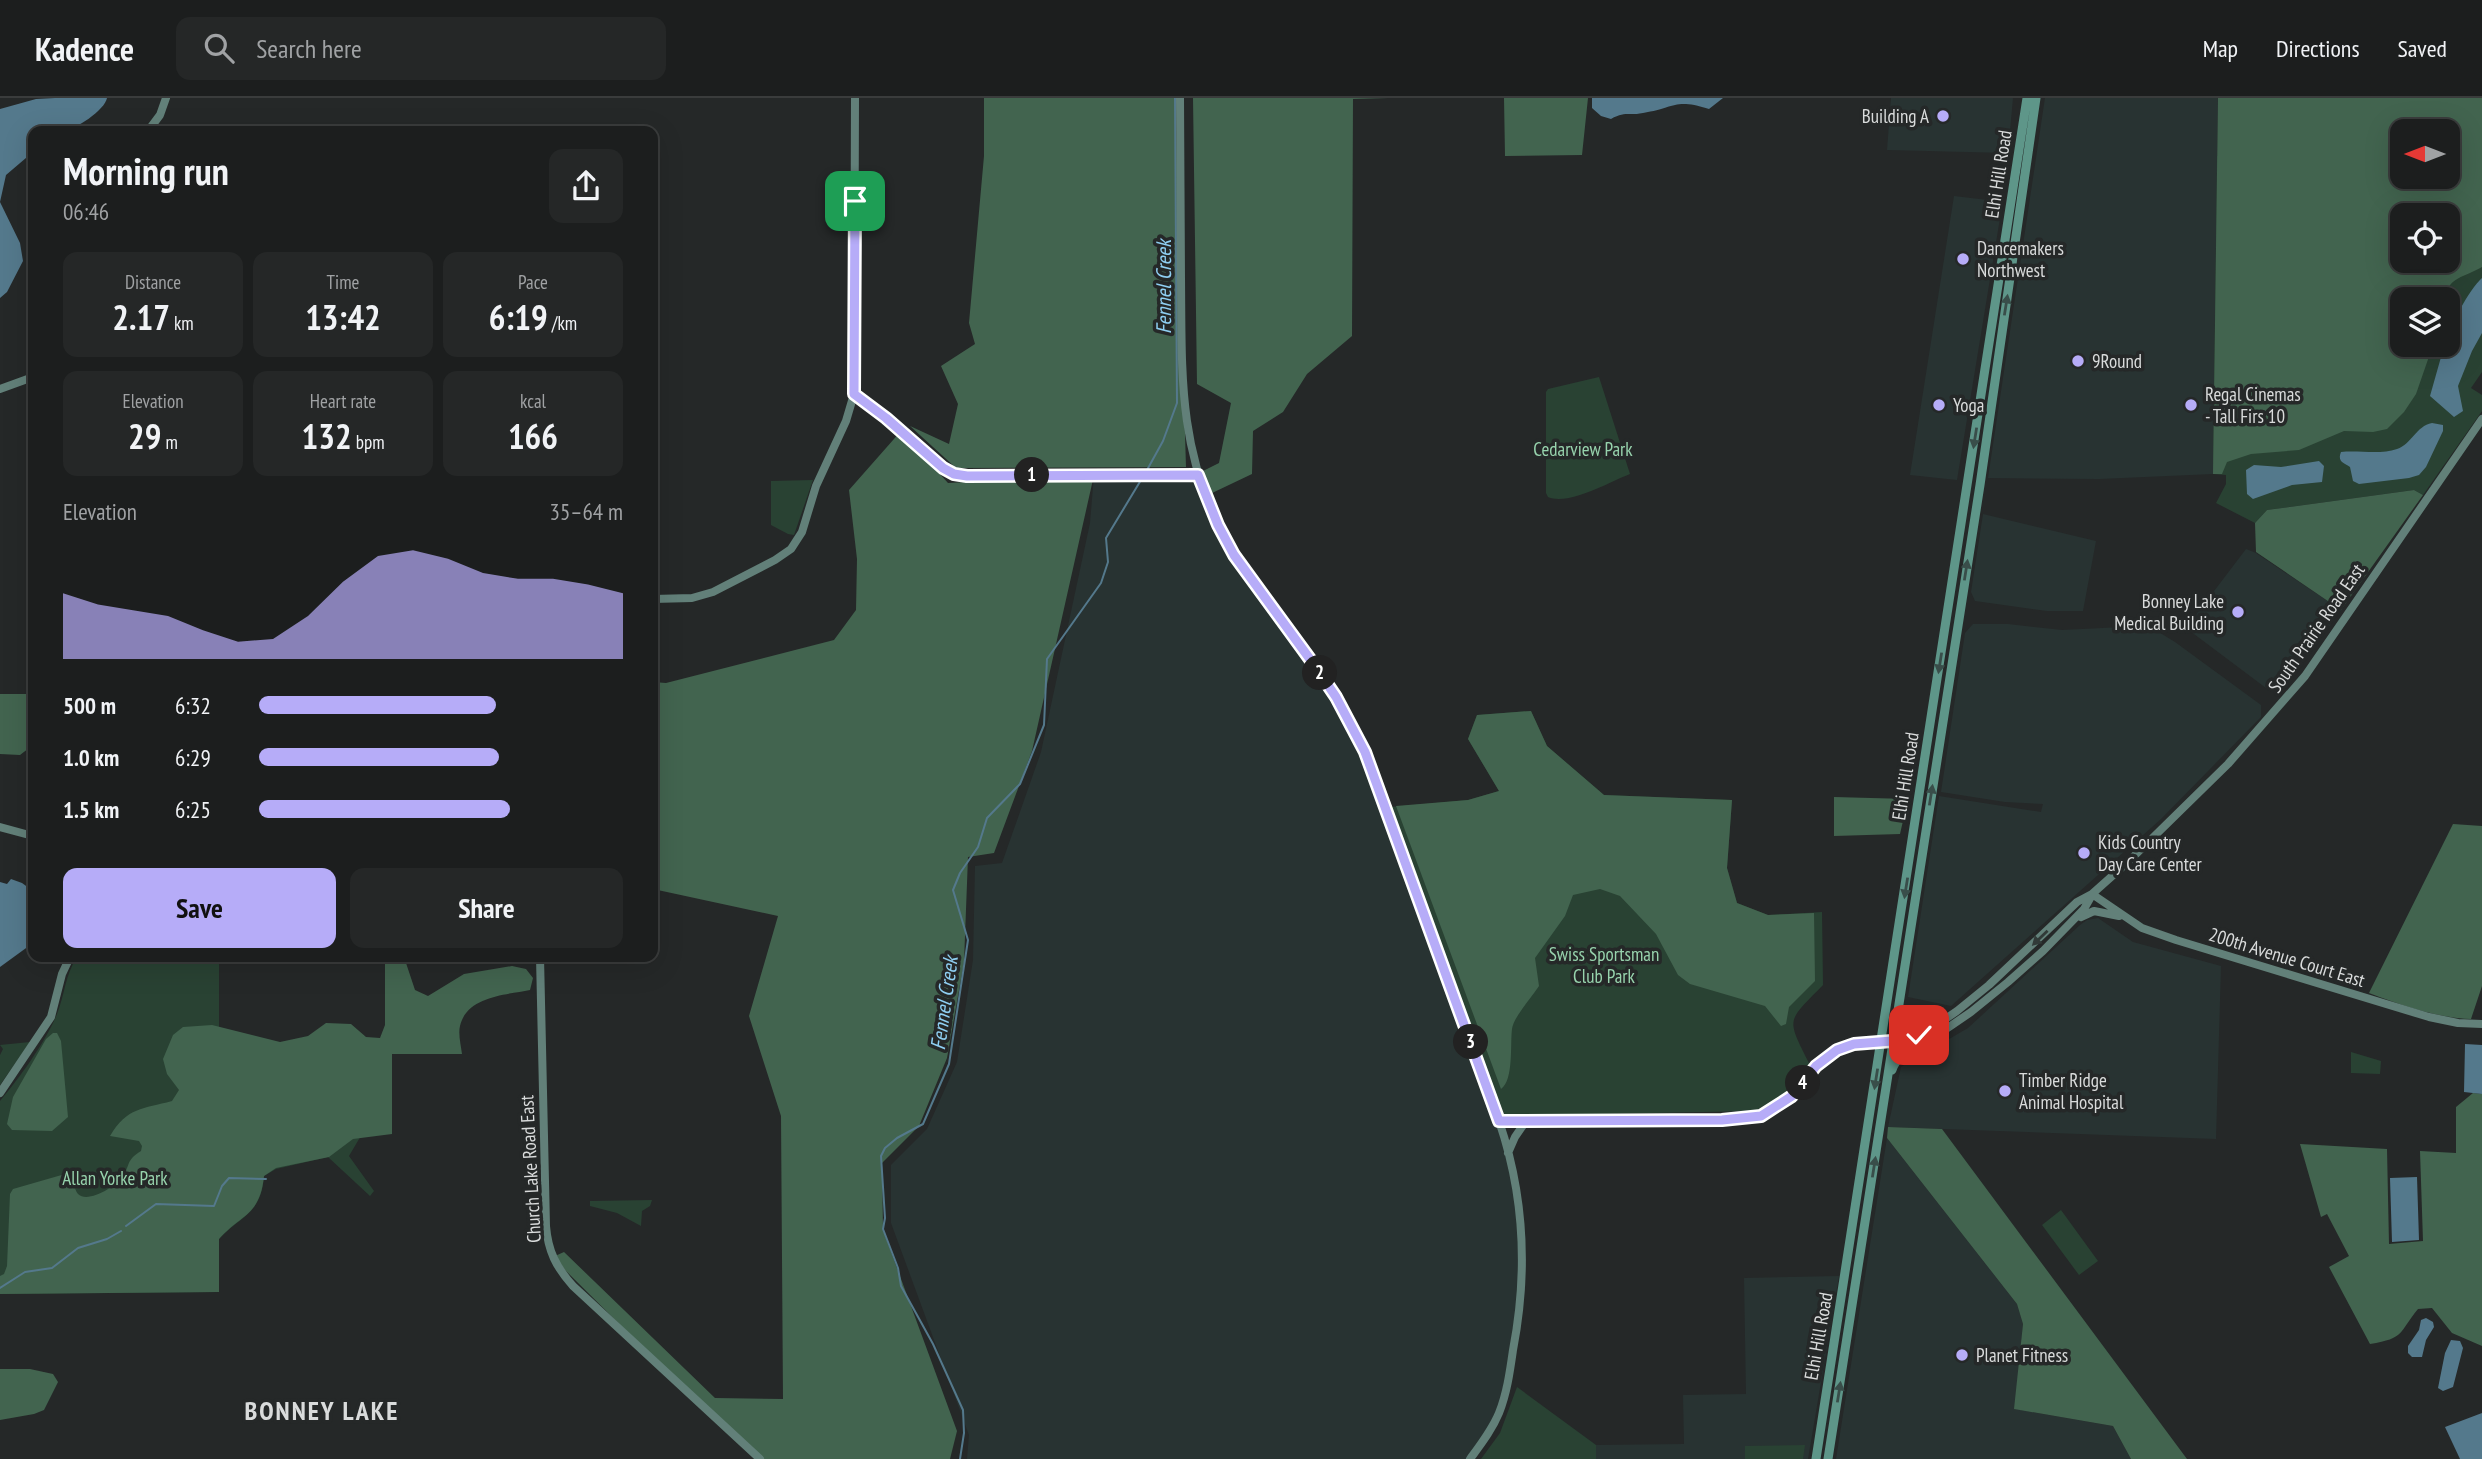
<!DOCTYPE html>
<html lang="en">
<head>
<meta charset="utf-8">
<style>
	body { margin:0; font-family:"PT Sans Narrow",sans-serif; background:#252727; color:#f1f3f6; height:100vh; display:flex; flex-direction:column; font-size:26px; white-space:nowrap }
	* { box-sizing:border-box; margin:0 }
	p { font-size:23px; color:#a0a2a4 }
	.icon { flex:none; width:38px; height:38px; fill:none; stroke:currentColor; stroke-width:2; stroke-linecap:round; stroke-linejoin:round }
	.map { position:relative; flex:1; overflow:hidden }
	.panel { position:absolute; left:28px; top:28px; width:630px; height:836px; display:flex; flex-direction:column; background:#1c1e1e; border-radius:14px; box-shadow:0 7px 28px #0002,0 0 0 2px #3a3c3c }
	.panel>* { flex:none }
	.needle { width:46px; rotate:270deg }
	.tools { position:absolute; left:2390px; top:21px; display:grid; gap:14px }
	.tools a { display:grid; place-items:center; width:70px; height:70px; border-radius:14px; background:#1c1e1e; box-shadow:0 7px 28px #0002,0 0 0 2px #3a3c3c; font-size:35px }
	.pin { position:absolute; display:grid; place-items:center; width:60px; height:60px; color:#fff; margin:-30px; border-radius:14px; box-shadow:0 4px 10px #0006 }
	.km { position:absolute; width:35px; height:35px; margin:-18px; border-radius:50%; background:#222; color:#fff; font-size:19px; line-height:35px; text-align:center }
	.round { display:grid; place-items:center; flex:none; width:74px; height:74px; border-radius:14px; background:#252727 }
	.headline { display:flex; align-items:center; justify-content:space-between; height:119px; padding:0 35px }
	h1 { font-size:38px; font-weight:600; line-height:52px }
	.figures { display:grid; grid-template-columns:repeat(3,1fr); gap:10px; height:119px; padding:7px 35px }
	.figures div { display:grid; align-content:center; border-radius:14px; background:#252727; text-align:center }
	.figures b { font-size:35px; font-weight:600 }
	.figures small { font-size:19px; font-weight:400 }
	.figures p { font-size:19px }
	.chart { height:196px; padding:14px 35px }
	.chart p { display:flex; justify-content:space-between }
	.chart svg { width:100%; height:126px; margin-top:7px; fill:#b6acf8; opacity:.7 }
	.action { display:flex; gap:14px; margin-top:auto; padding:14px 35px }
	.action a { flex:1; height:80px; border-radius:14px; background:#b6acf8; color:#111; font-size:28px; font-weight:600; line-height:80px; text-align:center }
	.action a+a { background:#252727; color:#f1f3f6 }
	ul { padding:0 35px; list-style:none; font-size:23px }
	li { display:grid; grid-template-columns:112px 84px 1fr; align-items:center; height:52px }
	li i { height:18px; border-radius:9px; background:#b6acf8 }
	header { display:flex; align-items:center; gap:42px; box-sizing:border-box; height:98px; padding:0 35px; background:#1c1e1e; border-bottom:2px solid #3a3c3c }
	header strong { font-size:33px }
	nav { display:flex; gap:38px; margin-inline-start:auto; font-size:24px }
	.search { width:490px; height:63px; background:#252727; display:flex; align-items:center; gap:18px; box-sizing:border-box; padding:0 24px; border-radius:14px; color:#a0a2a4; font-size:26px }
	.map>svg:first-child { display:block }
	.built { fill:#283332 }
	.green { fill:#294233; fill-rule:evenodd }
	.forest { fill:#42644f; fill-rule:evenodd }
	.water { fill:#54798c }
	.lines { fill:none; stroke-linecap:round; stroke-linejoin:round }
	.stream { stroke:#54798c; stroke-width:2 }
	.secondary { stroke:#628079; stroke-width:8 }
	.primary { stroke:#5e9689; stroke-width:9 }
	.oneway { fill:#394e4a }
	.oneway2 { fill:#313a38 }
	.route-casing { stroke:#fff; stroke-width:14 }
	.route { stroke:#b6acf8; stroke-width:9 }
	.poi-dot { fill:#b6acf8; stroke:#252828; stroke-width:2.5 }
	.labels { text-anchor:middle; dominant-baseline:central; stroke-width:7; stroke-linejoin:round; paint-order:stroke }
	.poi-label { font-size:19px; fill:#d9dbdb; stroke:#252828; text-anchor:start }
	.street-label { font-size:19px; fill:#d9dbdb; stroke:#252828 }
	.park-label { font-size:19px; fill:#97d3ad; stroke:#252828 }
	.water-label { font-size:21px; font-style:italic; fill:#8fcff2; stroke:#252828 }
	.district-label { font-size:26px; font-weight:bold; letter-spacing:2px; fill:#d9dbdb; stroke:#252828 }
</style>
</head>
<body>
<header>
<strong>Kadence</strong>
<div class="search"><svg class="icon" aria-label="search" viewBox="0 0 24 24"><circle cx="10" cy="10" r="6"/><path d="M15 15l6 6"/></svg>Search here</div>
<nav><a>Map</a><a>Directions</a><a>Saved</a></nav>
</header>
<div class="map">
<svg width="2482" height="1361" viewBox="0 0 2482 1361">
	<rect width="100%" height="100%" fill="#252828"/>
	<!-- built -->
	<path class="built" d="M1891,0H2013L2008,55L1887,52Z
		M2045,0H2218L2213,376L2099,381L1988,380Z
		M1954,98L1996,103L2002,108L1957,382L1910,377Z
		M1094,377H1190L1241,467L1315,568L1375,679L1512,1071L1524,1164L1499,1314L1470,1361H967L969,1337L891,1125V1067L927,1031L957,964L973,862L975,768L1002,765L1041,654L1090,425Z
		M1983,416L2096,443L2083,513H2047L1975,503L1971,494Z
		M2246,451L2256,455L2341,512L2281,594L2270,593L2186,530Z
		M1973,526H2008L2062,532L2143,528L2157,533L2175,544L2261,607V619L2161,721L1951,908L1908,899L1939,698L2041,714L2043,706L2005,704L1941,694L1965,535Z
		M2098,820L2133,844L2221,868L2216,1041L1888,1029L1901,969L1968,930L2080,827L2087,822Z
		M1887,1040L2017,1206L2023,1226L2015,1311L2113,1328L2131,1361H1836Z
		M1839,1178L1808,1361H1596V1347L1684,1346L1683,1297L1746,1296L1744,1180Z"/>
	<!-- green -->
	<path class="green" d="M2482,57V274L2471,290L2482,297V313L2423,397L2414,392L2267,412L2255,425L2216,405L2226,386V377L2213,376L2217,58L2403,79H2448ZM2403,117H2448V163H2403ZM2403,201H2448V247H2403Z
		M1599,279L1630,376C1609,384 1569,408 1548,399L1546,395V294L1548,291Z
		M813,382L794,437L788,436L771,427V383Z
		M1531,613L1547,648L1604,697L1732,702L1727,770L1737,805L1768,817L1822,814L1823,887C1786,925 1786,919 1810,967L1788,995L1755,1013L1502,1018L1391,709L1468,702L1499,693L1468,641L1477,617Z
		M77,859H219V1033L362,1036L349,1058L374,1093L370,1098L328,1059L276,1071L264,1078C261,1117 241,1117 219,1141V1194L0,1196V1003C20,979 45,945 57,916C65,896 65,877 77,859Z
		M30,944L0,987V957L3,951L0,947Z
		M2351,954L2381,963L2380,976L2351,975Z
		M652,1102L650,1108L642,1113L641,1128L617,1115L590,1108V1103Z
		M2061,1112L2098,1163L2079,1177L2042,1127Z
		M1517,1289L1596,1347V1361H1481L1500,1335Z
		M1805,1347L1803,1361H1745V1348Z"/>
	<!-- forest -->
	<path class="forest" d="M984,0H1175L1186,369L956,370L910,328L949,346L958,306L941,268L975,246L969,225L984,58Z
		M1193,0H1388L1353,1L1352,238L1307,276L1283,314L1253,333L1252,376L1210,396L1201,374L1219,365L1231,305L1197,286Z
		M1504,0H1588L1582,57L1505,58Z
		M2218,0H2482V169C2465,179 2448,179 2444,201H2403V247H2433L2416,296L2404,314L2387,331L2373,334L2344,333L2299,352L2251,356L2227,364L2222,376H2213ZM2403,33H2448V79H2403ZM2403,117H2448V163H2403Z
		M901,333L948,385L1094,377L1032,653L994,755L968,759L964,864L947,960L919,1028L882,1065L883,1132L957,1333L950,1361H760L700,1306L566,1173L555,1158L564,1154L715,1300L783,1301L781,1018L749,918L778,818L653,791V584L666,585L834,542L856,512L857,461L849,392Z
		M2414,392L2423,397L2341,512L2256,454L2255,425L2267,412Z
		M0,596H33V647L20,657L0,656Z
		M1531,613L1547,648L1604,697L1732,702L1727,770L1737,805L1768,817L1814,815L1815,883L1789,909L1786,926L1781,928L1765,908L1690,886L1678,877L1656,836L1620,798L1600,791L1573,797L1565,818L1535,860L1539,888C1532,899 1513,920 1512,931C1510,946 1514,982 1501,991L1396,708L1468,702L1499,693L1468,641L1477,617Z
		M1834,699L1908,701L1900,736L1834,738Z
		M2453,726L2482,728V888L2471,921C2436,920 2401,907 2369,895Z
		M385,859H404L415,892L428,898L464,876L512,868L526,871L533,880L530,892C506,897 467,898 460,928C458,936 461,948 462,956H392V1036L353,1041L329,1059L276,1070L264,1078C260,1118 241,1116 219,1141V1194L0,1196V1178L4,1176L7,1168L10,1096L13,1091L72,1074C73,1081 74,1091 78,1096C88,1106 116,1088 122,1079C131,1067 125,1063 141,1053L142,1048L139,1043L110,1038C127,1009 143,1011 172,1003L179,992L167,976L163,961L173,937L183,929L212,927L280,944L308,938L326,925L351,926L366,939L380,940L385,927Z
		M53,935H57L61,943L68,1019L52,1033L12,1032L7,1026L13,999L46,941Z
		M2473,995L2482,996V1248L2452,1235L2432,1210L2418,1211C2398,1235 2406,1240 2370,1246L2329,1169L2349,1158L2327,1116L2321,1119L2300,1046L2387,1051L2389,1146L2423,1143L2420,1053L2456,1055V1009Z
		M1888,1029L1942,1031L2187,1361H2131L2113,1328L2014,1311L2023,1226L2017,1206L1887,1040Z
		M0,1271H30L53,1276L58,1284L44,1312L34,1316L0,1322Z"/>
	<!-- water -->
	<path class="water" d="M55,0H107C105,12 75,32 63,33C53,34 43,33 33,33V54L6,77L0,104L20,145L23,163L7,194L0,200V11L36,1Z
		M1592,0H1723L1709,11C1674,0 1675,10 1643,15C1629,18 1626,13 1611,21L1601,18L1592,10Z
		M2482,180V235L2472,253L2458,288L2463,313L2454,319L2430,298L2443,252L2445,247H2448C2448,229 2469,192 2482,180Z
		M2432,325L2443,327V333L2426,369L2419,377L2409,380L2359,386L2353,383L2350,369C2344,365 2337,364 2341,354C2359,352 2380,357 2397,351C2412,346 2416,328 2432,325Z
		M2319,363L2324,368L2322,384L2292,387L2253,401L2247,396L2246,372L2254,367L2281,369Z
		M11,781L22,785L33,793V845L0,869V784L7,786Z
		M2465,946L2482,947V996L2464,994Z
		M2417,1079L2419,1142L2392,1144L2390,1080Z
		M2426,1220L2433,1224L2434,1229L2426,1242L2422,1259H2412L2408,1255V1248L2419,1232L2421,1222Z
		M2451,1242L2460,1243L2463,1250L2453,1289L2443,1293L2438,1290L2445,1255Z
		M2482,1315V1361H2460L2445,1329Z"/>
	<g class="lines">
		<!-- stream -->
		<path class="stream" d="M1147,372L1163,343L1177,305L1175,0
			M126,1128L156,1106L214,1108L222,1088L229,1080L266,1081
			M0,1190L25,1174L52,1170L78,1150L107,1141L121,1133
			M960,1361L964,1335L963,1312L933,1246L901,1188L898,1170L883,1131L885,1120L881,1058L885,1050L897,1040L923,1026L949,966L968,842L953,792L960,775L978,749L987,720L1020,686L1044,627L1047,561L1101,485L1108,464L1106,440L1141,382"/>
		<!-- secondary -->
		<path class="secondary" d="M1180,0C1180,60 1181,120 1181,180C1182,277 1178,348 1223,438C1245,482 1281,518 1309,559C1331,589 1349,621 1365,655L1499,1023C1525,1099 1528,1174 1513,1252C1510,1273 1507,1295 1499,1315C1492,1332 1481,1346 1470,1361
			M148,33L160,17L166,0
			M0,291L33,279
			M854,296L886,320L943,370L955,376L967,378L1198,377
			M653,501L692,500L713,494L775,462L791,451L802,434L816,388L846,323L854,296L855,0
			M0,729L33,738
			M2092,796L2142,830L2176,842L2429,919L2458,925L2482,926
			M2081,819L2094,813L2119,818
			M540,859L546,1128C548,1153 556,1169 573,1188L760,1361
			M1892,943L1899,948L1933,940L1971,914L2008,884L2043,853L2084,811L2092,797
			M0,995L51,919L62,876L70,859
			M1499,1023L1729,1022L1761,1018L1779,1008L1792,998L1823,962L1837,952L1854,946L1892,943L1899,938L1919,937L1928,933L1957,913L1989,887L2077,804L2092,796L2129,763L2228,666L2305,578L2482,321
			M1508,1055L1515,1039L1526,1023"/>
		<!-- primary -->
		<path class="primary" d="M1899,913L1905,930L1923,935
			M1892,972C1898,952 1920,954 1933,940
			M1816,1361L2027,0
			M1828,1361L1980,387L2036,0"/>
	</g>
	<!-- one-way arrows -->
	<defs><path id="oneway-solid" d="M-6-.8H1V-3.2L6.5 0L1 3.2V.8H-6Z" transform="scale(1.75)"/></defs>
	<g class="oneway">
		<use href="#oneway-solid" transform="translate(2006 207) rotate(-81)"/>
		<use href="#oneway-solid" transform="translate(1975 340) rotate(99)"/>
		<use href="#oneway-solid" transform="translate(1966 472) rotate(-81)"/>
		<use href="#oneway-solid" transform="translate(1940 565) rotate(99)"/>
		<use href="#oneway-solid" transform="translate(1931 697) rotate(-81)"/>
		<use href="#oneway-solid" transform="translate(1906 790) rotate(99)"/>
		<use href="#oneway-solid" transform="translate(1876 981) rotate(99)"/>
		<use href="#oneway-solid" transform="translate(1874 1069) rotate(-81)"/>
		<use href="#oneway-solid" transform="translate(1839 1294) rotate(-81)"/>
	</g>
	<use class="oneway2" href="#oneway-solid" transform="translate(2040 840) rotate(136)"/>
	<g class="lines">
		<!-- route casing -->
		<g class="route-casing">
			<path id="route" d="M855,103L854,296L886,320L943,370L954,376L967,378L1198,377L1218,427L1234,457L1315,568L1336,599L1365,654L1499,1023L1722,1022L1761,1018L1792,998L1816,968L1837,952L1854,946L1892,943L1899,938L1919,937"/>
		</g>
		<!-- route -->
		<use href="#route" class="route"/>
	</g>
	<!-- markers -->
	<g class="poi-dot">
		<circle cx="1943" cy="18" r="7"/>
		<circle cx="1963" cy="161" r="7"/>
		<circle cx="2078" cy="263" r="7"/>
		<circle cx="1939" cy="307" r="7"/>
		<circle cx="2191" cy="307" r="7"/>
		<circle cx="2238" cy="514" r="7"/>
		<circle cx="2084" cy="755" r="7"/>
		<circle cx="2005" cy="993" r="7"/>
		<circle cx="1962" cy="1257" r="7"/>
	</g>
	<g class="labels">
		<!-- poi labels -->
		<g class="poi-label">
			<text x="1929" y="18" text-anchor="end">Building A</text>
			<text x="1977" y="150">Dancemakers<tspan x="1977" dy="22">Northwest</tspan></text>
			<text x="2092" y="263">9Round</text>
			<text x="2205" y="296">Regal Cinemas<tspan x="2205" dy="22">- Tall Firs 10</tspan></text>
			<text x="1953" y="307">Yoga</text>
			<text x="2224" y="503" text-anchor="end">Bonney Lake<tspan x="2224" dy="22">Medical Building</tspan></text>
			<text x="2098" y="744">Kids Country<tspan x="2098" dy="22">Day Care Center</tspan></text>
			<text x="2019" y="982">Timber Ridge<tspan x="2019" dy="22">Animal Hospital</tspan></text>
			<text x="1976" y="1257">Planet Fitness</text>
		</g>
		<!-- street labels -->
		<g class="street-label">
			<text transform="translate(1998 76) rotate(-81)">Elhi Hill Road</text>
			<text transform="translate(2316 530) rotate(-55)">South Prairie Road East</text>
			<text transform="translate(1905 678) rotate(-81)">Elhi Hill Road</text>
			<text transform="translate(2287 859) rotate(17)">200th Avenue Court East</text>
			<text transform="translate(530 1071) rotate(-93)">Church Lake Road East</text>
			<text transform="translate(1818 1238) rotate(-80)">Elhi Hill Road</text>
		</g>
		<!-- park labels -->
		<g class="park-label">
			<text x="1583" y="351">Cedarview Park</text>
			<text x="1604" y="856">Swiss Sportsman<tspan x="1604" dy="22">Club Park</tspan></text>
			<text x="115" y="1080">Allan Yorke Park</text>
		</g>
		<!-- water labels -->
		<g class="water-label">
			<text transform="translate(1163 189) rotate(-90)">Fennel Creek</text>
			<text transform="translate(944 905) rotate(-82)">Fennel Creek</text>
		</g>
		<!-- district labels -->
		<g class="district-label">
			<text x="322" y="1312">BONNEY LAKE</text>
		</g>
	</g>
</svg>
<div class="tools">
<a><svg class="needle" viewBox="-14 -14 28 28"><path d="M0-13l5 13h-10z" fill="#e53935"/><path d="M0 13l5-13h-10z" fill="#a0a2a4"/></svg></a>
<a><svg class="icon" aria-label="locate" viewBox="0 0 24 24"><circle cx="12" cy="12" r="6"/><path d="M12 2v4M12 18v4M2 12h4M18 12h4"/></svg></a>
<a><svg class="icon" aria-label="layers" viewBox="0 0 24 24"><path d="M12 4l9 5-9 5-9-5zM3 14l9 5 9-5"/></svg></a>
</div>
<div class="pin" style="left:855px;top:103px;background:#1e9e55"><svg class="icon" aria-label="arrive" viewBox="0 0 24 24"><path d="M6 21V4h12l-3 4 3 4H6"/></svg></div>
<div class="pin" style="left:1919px;top:937px;background:#d93025"><svg class="icon" aria-label="check" viewBox="0 0 24 24"><path d="M5 12l5 5 9-10"/></svg></div>
<b class="km" style="left:1032px;top:377px">1</b>
<b class="km" style="left:1320px;top:575px">2</b>
<b class="km" style="left:1471px;top:944px">3</b>
<b class="km" style="left:1803px;top:985px">4</b>
<section class="panel">
<div class="headline"><div><h1>Morning run</h1><p>06:46</p></div><a class="round"><svg class="icon" aria-label="share" viewBox="0 0 24 24"><path d="M12 15V3M7 8l5-5 5 5M5 13v7h14v-7"/></svg></a></div>
<div class="figures">
<div><p>Distance</p><b>2.17<small> km</small></b></div>
<div><p>Time</p><b>13:42</b></div>
<div><p>Pace</p><b>6:19<small> /km</small></b></div>
</div>
<div class="figures">
<div><p>Elevation</p><b>29<small> m</small></b></div>
<div><p>Heart rate</p><b>132<small> bpm</small></b></div>
<div><p>kcal</p><b>166</b></div>
</div>
<div class="chart"><p><span>Elevation</span>35–64 m</p>
<svg viewBox="0 0 160 44" preserveAspectRatio="none"><path d="M0 44V21L10 25L20 27L30 29L40 34L50 38L60 37L70 29L80 17L90 8L100 6L110 9L120 14L130 16L140 16L150 18L160 21V44z"/></svg>
</div>
<ul>
<li><b>500 m</b>6:32<i style="width:65%"></i></li>
<li><b>1.0 km</b>6:29<i style="width:66%"></i></li>
<li><b>1.5 km</b>6:25<i style="width:69%"></i></li>
</ul>
<div class="action"><a>Save</a><a>Share</a></div>
</section>
</div>
</body>
</html>
